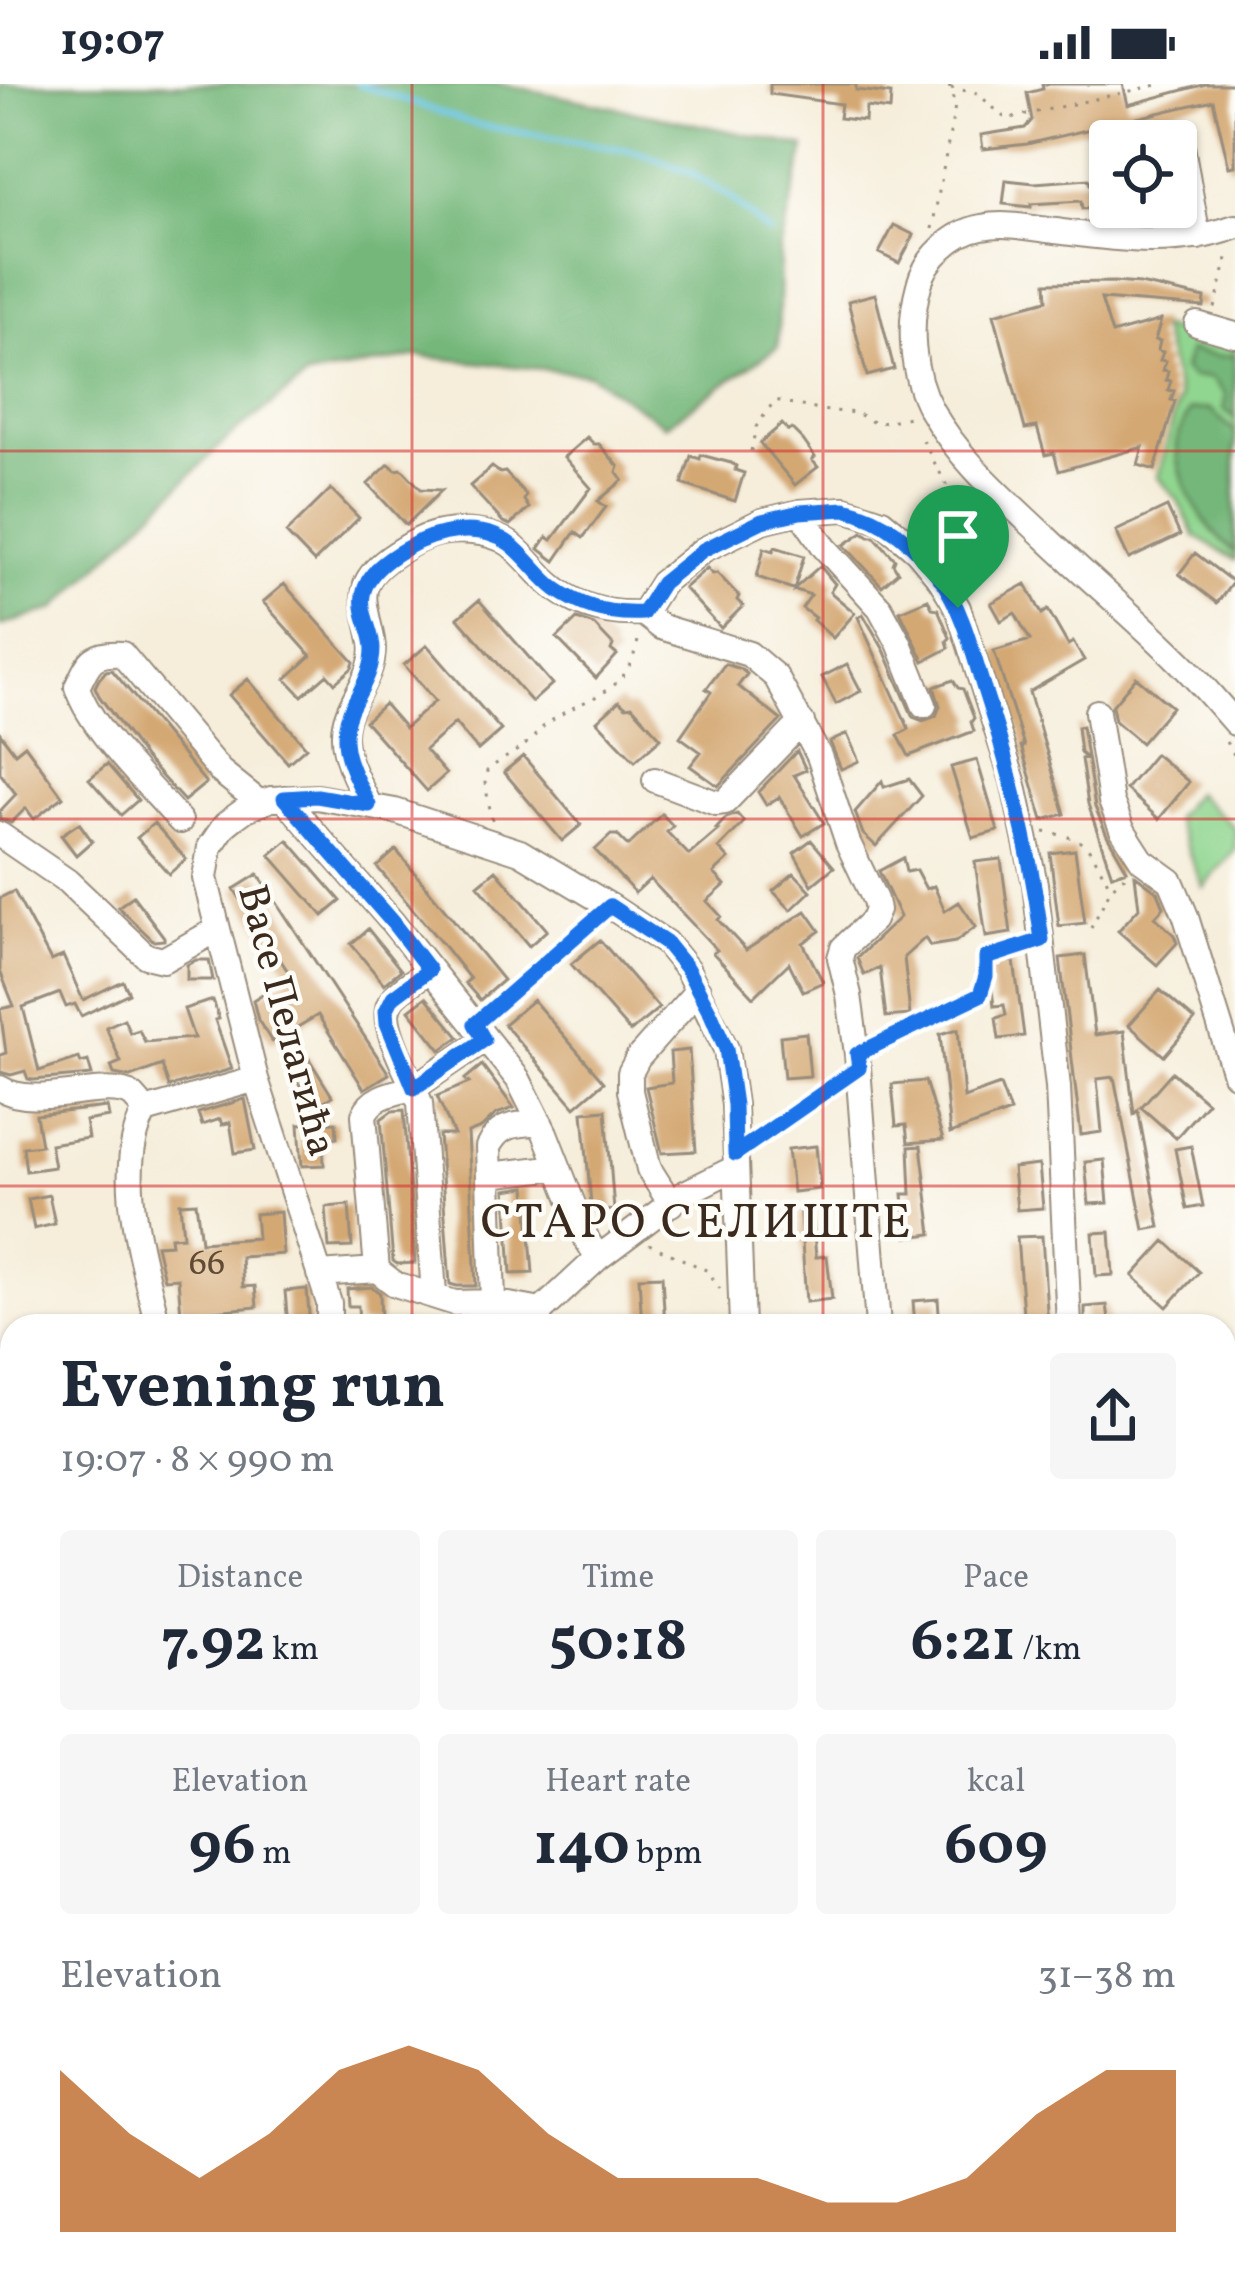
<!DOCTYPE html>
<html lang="en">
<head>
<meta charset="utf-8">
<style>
	body { margin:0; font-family:Vollkorn,serif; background:#f6f6f7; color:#1f2937; height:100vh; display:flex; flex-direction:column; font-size:45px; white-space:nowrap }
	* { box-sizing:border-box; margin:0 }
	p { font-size:39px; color:#747a83 }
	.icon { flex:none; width:66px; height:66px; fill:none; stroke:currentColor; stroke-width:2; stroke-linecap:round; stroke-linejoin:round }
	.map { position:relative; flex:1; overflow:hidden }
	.drawer { position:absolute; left:0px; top:1230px; width:1236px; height:975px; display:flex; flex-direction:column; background:#fff; border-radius:36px 36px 0 0; box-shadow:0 3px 9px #0004 }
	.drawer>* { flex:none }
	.fabs { position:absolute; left:1089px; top:36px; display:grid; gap:24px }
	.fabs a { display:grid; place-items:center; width:108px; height:108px; border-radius:12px; background:#fff; box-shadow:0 3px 9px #0004; font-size:60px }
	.pin { position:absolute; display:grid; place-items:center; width:102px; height:102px; color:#fff; margin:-123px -51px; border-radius:50% 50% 50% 0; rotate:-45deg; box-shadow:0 0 12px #0007 }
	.pin .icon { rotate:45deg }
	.round { display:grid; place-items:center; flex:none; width:126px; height:126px; border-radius:12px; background:#f6f6f7 }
	.head { display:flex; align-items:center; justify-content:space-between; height:204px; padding:0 60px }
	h1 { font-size:66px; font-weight:700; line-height:90px }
	.stats { display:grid; grid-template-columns:repeat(3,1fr); gap:18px; height:204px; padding:12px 60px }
	.stats div { display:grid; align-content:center; border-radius:12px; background:#f6f6f7; text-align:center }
	.stats b { font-size:60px; font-weight:700 }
	.stats small { font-size:33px; font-weight:400 }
	.stats p { font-size:33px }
	.chart { height:336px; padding:24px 60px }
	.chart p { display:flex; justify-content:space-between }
	.chart svg { width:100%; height:216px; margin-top:12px; fill:#b45309; opacity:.7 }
	.status { display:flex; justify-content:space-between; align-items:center; height:84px; padding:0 60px; background:#fff; direction:ltr }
	.status svg { height:33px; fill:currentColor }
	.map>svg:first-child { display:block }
	.green { fill:#90d690; stroke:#668057; stroke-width:3 }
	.forest { fill:#74b77a; stroke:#58704c; stroke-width:3 }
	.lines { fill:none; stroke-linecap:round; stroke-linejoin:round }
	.stream { stroke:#62c2e0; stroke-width:6 }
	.building { fill:#d4a873 }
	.minor-casing { stroke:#988c7c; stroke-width:28 }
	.path { stroke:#988c7c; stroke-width:3; stroke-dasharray:3 9; stroke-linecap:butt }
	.minor { stroke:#fff; stroke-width:24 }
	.route-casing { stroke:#fff; stroke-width:24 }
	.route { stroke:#1a73e8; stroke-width:15 }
	.grid { fill:none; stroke:#d62828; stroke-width:3; stroke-opacity:0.55 }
	.labels { text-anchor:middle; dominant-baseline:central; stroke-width:9; stroke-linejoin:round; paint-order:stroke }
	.number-label { font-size:36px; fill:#614a33 }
	.street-label { font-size:42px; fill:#3b2a1e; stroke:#fdfcf7 }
	.quarter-label { font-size:48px; letter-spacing:3px; fill:#3b2a1e; stroke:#fdfcf7 }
</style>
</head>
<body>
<div class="status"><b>19:07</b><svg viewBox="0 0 49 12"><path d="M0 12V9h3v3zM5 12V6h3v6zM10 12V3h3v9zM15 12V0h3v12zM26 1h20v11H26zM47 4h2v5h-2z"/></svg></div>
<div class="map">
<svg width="1235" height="2204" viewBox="0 0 1235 2204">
	<rect width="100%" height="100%" fill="#fdfcf7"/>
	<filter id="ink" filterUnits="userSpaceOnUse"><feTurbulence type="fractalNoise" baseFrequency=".00833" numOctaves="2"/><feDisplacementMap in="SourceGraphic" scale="24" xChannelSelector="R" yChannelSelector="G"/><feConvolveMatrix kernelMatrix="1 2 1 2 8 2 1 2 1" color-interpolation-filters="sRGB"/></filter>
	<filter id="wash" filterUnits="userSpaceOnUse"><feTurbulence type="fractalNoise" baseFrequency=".004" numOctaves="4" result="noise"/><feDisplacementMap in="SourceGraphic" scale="48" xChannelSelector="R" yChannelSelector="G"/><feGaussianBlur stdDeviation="2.7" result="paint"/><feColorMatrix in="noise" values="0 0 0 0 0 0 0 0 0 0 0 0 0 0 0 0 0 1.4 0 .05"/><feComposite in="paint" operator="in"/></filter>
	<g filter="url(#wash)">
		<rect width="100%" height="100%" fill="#f6eedb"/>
		<!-- green -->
		<path class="green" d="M1160,243L1235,264V476L1195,452L1178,416L1158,393L1179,314Z
			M1195,709L1235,744V766L1203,803L1174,734Z"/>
		<!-- forest -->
		<path class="forest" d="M0,0H502L805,63L780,166L778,263L665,341L589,290L418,272L307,293L229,353L55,525L0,542Z
			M1189,267L1218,272L1235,271V334L1224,325L1226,310L1211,294L1191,293L1183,285Z
			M1210,325L1235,348V469C1204,444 1178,402 1177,362C1177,350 1185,337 1190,326Z"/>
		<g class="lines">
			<!-- stream -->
			<path class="stream" d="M358,0L477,41L640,68L689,88L730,113L769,149"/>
		</g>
		<g id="blocks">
			<!-- building -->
			<path class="building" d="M770,0H856V6L891,10L890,26L866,23L865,37L839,34L841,20L770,10Z
				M1042,0H1123L1128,21L1206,0H1235V82L1229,83L1213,16L1027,60L983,65L981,51L1025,44L1032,36L1027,9L1043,5Z
				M1089,95L1090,100L1110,98V123L1082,125L1081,117L1031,120V123L1003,120L1006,96L1034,99Z
				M894,141L914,151L899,179L879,169Z
				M1114,198L1140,200L1205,214L1204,223L1101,215L1112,250L1161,236L1155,256L1160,257L1158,266L1163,268L1160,276L1166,277L1163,286L1168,287L1166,296L1171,297L1168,306L1174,307L1171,316L1175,317L1155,386L1138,381L1143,363L1059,387L1054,369L1045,371L1037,343L1025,345L994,230L1047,216L1046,199Z
				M875,210L894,285L867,292L848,217Z
				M782,340L788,347L792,345L803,356L815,373L812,376L818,383L795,401L760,359Z
				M587,353L594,360H599L619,383L617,388L623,396L598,417L606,423L583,454L575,448L555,477L539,465L547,453L552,456L591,404L564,373Z
				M701,371L731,379L736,382L735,386L744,389L735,417L682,400L691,372L700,375Z
				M389,380L396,386L402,385L421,405L442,406L406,441L368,400Z
				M492,383L500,389L505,388L526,411L524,416L529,424L510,441L503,438L470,402Z
				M331,405L359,434L314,478L286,449Z
				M1167,423L1180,451L1129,475L1116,447Z
				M863,448L869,452H874L895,475L893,480L898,488L882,502L844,461Z
				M775,463L804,472L794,505L820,482L835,500L830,508L855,529L833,554L813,536L815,534L802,524L811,511L757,493L764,464L773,467Z
				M1195,469L1233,498L1217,519L1179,490Z
				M707,484L712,490L717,489L739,512L737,516L743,522L721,544L684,504Z
				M284,500L354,578L352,584L335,599L327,590L302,612L286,595L311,572L263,518Z
				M1026,500L1042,530L1048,526L1068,561L1073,558L1084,576L1029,608L1065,730L1043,736L1021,662H1024L994,567L1030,556L1015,529L1001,537L991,519Z
				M928,515L932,524L938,525L950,554L947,557L949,564L924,577L900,527Z
				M479,516L552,600L532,618L458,534Z
				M863,530L884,566L913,633L923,637L936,632L940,622L934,603L953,596L958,604L963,605L974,634L971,638L974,647L909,672L898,651L909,645L858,533Z
				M577,535L594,541L613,561L611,566L617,571L596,594L557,554Z
				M427,561L501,646L478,666L455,639L425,666L446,690L427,707L365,637L384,620L405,644L435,617L404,581Z
				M725,580L741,585L747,590L738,602L781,636L718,702L690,682L701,668L680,653L711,608L706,605Z
				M847,580L861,607L836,620L822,593Z
				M112,586L206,699L184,717L144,673L99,612L95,603L99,595L106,587Z
				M1136,593L1172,623L1141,659L1115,637L1112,622Z
				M248,595L306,663L288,679L229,611Z
				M619,617L626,623L632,622L661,654L635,677L597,637Z
				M1082,642L1095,723L1107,751L1127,786L1112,791L1088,720L1081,675L1086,674L1080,669L1077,643Z
				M0,649L15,669L25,661L63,713L34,735L26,724L11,739L0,735V727L16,710L0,689Z
				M847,650L859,677L841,685L830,658Z
				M797,667L806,686L794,691L824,739L803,752L779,713L766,721L758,708Z
				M1155,670L1189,698L1159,735L1126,705Z
				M523,672L581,741L562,757L504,688Z
				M977,676L998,747L973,754L951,683Z
				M107,680L138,716L121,731L89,695Z
				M909,695L922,712L876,762L863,750L855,728L882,697L884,703Z
				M662,730L673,742L667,748L689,771L718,746L716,745L726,734L737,730L744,738L719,764L729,775L714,789L725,801L707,817L721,832L718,836L746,866L806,827L820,847L803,859L823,898L803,907L789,879L754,913L713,869L717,866L650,795L635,809L595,766L611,751H617L628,762Z
				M79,739L92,757L76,771L61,751Z
				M154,739L186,775L169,790L137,754Z
				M288,756L341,817L323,832L270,771Z
				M811,756L834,783L812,801L794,769Z
				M396,766L503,896L480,916L465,899L470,895L444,862L377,783Z
				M1075,766L1085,839L1059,842L1050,769Z
				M903,774L906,788L916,786L926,805L934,802L945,827L959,818L976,843L955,858L930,862L925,854L904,873L910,931L886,933L880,884L864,891L857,874L900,833L879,787Z
				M1001,775L1011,849L986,853L975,778Z
				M496,786L547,846L529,862L478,801Z
				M794,789L811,807L791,826L773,807Z
				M258,790L389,990L364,1005L318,931L272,958L258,936L253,916L291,892L234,805Z
				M1135,791L1158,808L1164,823L1155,833L1174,851L1177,859L1157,881L1118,847L1139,824Z
				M14,807L51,877L63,872L83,916L123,897L129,909L81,932L75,920L66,923L60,909L23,923L39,987L79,974L81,979L88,977L92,991L33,996L28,995L25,987L11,991L0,988V971L6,969L0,925L14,922L0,887V814Z
				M133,812L164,853V856L154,857L118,823Z
				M368,845L401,886L384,900L351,860Z
				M600,856L659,924L630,948L571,880Z
				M1085,871L1095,951L1124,947L1134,1030L1138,1026L1160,1143L1144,1146L1114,993L1097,995L1102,1048L1081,1051L1060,874Z
				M196,876H209L213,896H187V881Z
				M1014,877L1024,952L999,955L996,934L1006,931L1004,921L994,922L989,880Z
				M1160,906L1195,936L1164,972L1129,941Z
				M426,913L459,953L441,966L409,926Z
				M213,916L219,935L215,936L232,985L169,1003L162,981L130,993L114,990L111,982L121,978L106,943L124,935L130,949L139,946L145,958L194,954L184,925Z
				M533,916L604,998L575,1023L504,940Z
				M958,945L964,1014L1000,1001L1010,1028L950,1050L940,950Z
				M806,949L810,992L784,994L780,952Z
				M689,966L696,1067L662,1069L646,1003L672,999L670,968Z
				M306,970L332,1012L314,1024L288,982Z
				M482,981L514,1024L496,1030L481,1044L468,1049L476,1202H457L450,1200L439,1051H454L437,1012L469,999L465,995Z
				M1172,988L1207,1018L1176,1054L1141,1023Z
				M925,997L943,1056L908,1059L906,1041L896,1042L892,1000Z
				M245,1015L255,1066L235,1069L230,1038L222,1041L220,1035L202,1041L198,1029Z
				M107,1023L109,1033L85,1037L88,1054L50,1060L54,1083L26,1087L23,1063L41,1061L36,1031Z
				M404,1026L415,1179L397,1180L393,1177L381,1035L392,1027Z
				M606,1026L614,1126L594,1128L591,1120L583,1028Z
				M336,1038L337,1054H323L324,1081L302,1082L299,1040Z
				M816,1062L820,1105L793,1108L788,1065Z
				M921,1062L932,1150L907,1153L903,1110H911L909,1063Z
				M1191,1062L1203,1122L1187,1125L1175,1065Z
				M1104,1076L1108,1119L1089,1120L1085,1078Z
				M1039,1081L1043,1124L1017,1126L1013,1084Z
				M526,1103L533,1189L511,1190L506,1106Z
				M49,1111L55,1140L34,1145L28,1115Z
				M196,1118L201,1158L257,1154L255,1130L280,1128L283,1170L241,1173L243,1203L255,1202L257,1223L181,1230L178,1194L164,1195L156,1161L171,1160L170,1153L183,1152L180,1119Z
				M349,1121L352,1163L329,1164L326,1123Z
				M812,1128L816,1173L827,1172L832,1215L806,1218L800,1129Z
				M1110,1148L1113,1191L1096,1192L1093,1149Z
				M1042,1152L1048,1242H1024L1017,1153Z
				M1165,1157L1199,1188L1167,1223L1133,1192Z
				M662,1192L665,1242H642L639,1193Z
				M372,1203L380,1209L381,1240H359L358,1222H348L347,1205Z
				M307,1205L310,1242H288L285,1207Z
				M938,1215L940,1242H915L913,1217Z
				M1107,1221L1110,1242H1085V1223Z"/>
		</g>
	</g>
	<g filter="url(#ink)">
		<use href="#blocks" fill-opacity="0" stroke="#988c7c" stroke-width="3"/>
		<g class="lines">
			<!-- minor casing -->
			<g class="minor-casing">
				<path id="minor" d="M1181,57L1198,153
					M1235,143C1176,164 1116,155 1055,147C1032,144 1005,138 982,143C953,148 926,174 919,201C908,240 911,290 931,326C960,377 1004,414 1046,454C1090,496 1137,535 1180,578C1199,597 1217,618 1235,639
					M1197,240L1235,251
					M800,428L825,464L880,524L899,559L924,621
					M643,529L661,543L749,570L776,593L819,672L848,759L875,816L877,826L873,836L843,864L840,874L849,911L857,970L878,1242
					M1097,628L1111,717L1122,745L1142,776L1171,797L1185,830L1235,990
					M655,696L716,719L725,718L802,638
					M284,714L393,839L518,995L545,1049L587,1156L598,1174
					M369,721C359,700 344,675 344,652C343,617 379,593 372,556C364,513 352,498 397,469C407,463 418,455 429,452C452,444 490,446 510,460C524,471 536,487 549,499C576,523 609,531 643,529L662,499L703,466L762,437L800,428L845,425L882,437L917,467L940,495L958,524L1013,697L1035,800L1058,1003L1069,1242
					M180,737C150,702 90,645 77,603C89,578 91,568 122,570L220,687L260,719
					M0,751L67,797L146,872L163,876L218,845
					M429,886C416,896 398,905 390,919C379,937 405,984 414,1004C395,1009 372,1011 364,1031L377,1186L395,1200L455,1219L493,1218L541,1227
					M0,1004C35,1027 106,994 133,1012C136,1015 143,1024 145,1027
					M145,1027C112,1088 144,1179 158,1242
					M145,1027L256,995
					M489,1091L558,1083
					M671,1120L649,1085L630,1007V989L638,974L698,906
					M319,1190L377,1186
					M434,1210L420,1019L414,1004L484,956
					M493,1218L488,1063C501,1038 514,1042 540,1038
					M537,1240L541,1227L598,1174L683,1110L735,1084
					M329,1242V1219L256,995L205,794L210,763L225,741L235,733L246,725L271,715L317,713L395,727L520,768L610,822L666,859L687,885L726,965L734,1021L742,1242
					M1224,1444L1235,1422
					M0,1610L12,1609
					M1224,2096L1235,2005
					M33,2193L64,2204
					M413,2193L419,2204
					M594,2193L596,2204
					M833,2193L853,2197
					M1029,2193L1030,2204
					M1209,2204L1210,2193"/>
			</g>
			<!-- path -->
			<path class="path" d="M951,4L977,9L1006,35L1162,0
				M932,145L955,22L949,0
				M1215,224L1228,170
				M923,356C947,408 970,423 962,487
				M751,367L756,343L775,316L819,326L857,329L876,340L909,333
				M1226,658L1235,672
				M492,736L485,699L487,687C499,676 514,670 526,660C534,654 539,645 547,640C590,607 626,617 639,552
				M1044,748C1092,755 1089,764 1111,804
				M1091,844L1111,804L1126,791
				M490,927L591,839
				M880,960L981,911L986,892V875L1018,864
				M757,1056L838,1000
				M649,1160L708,1187L720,1205
				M1224,1274L1235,1271"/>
			<!-- minor -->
			<use href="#minor" class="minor"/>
		</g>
	</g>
	<g class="lines" filter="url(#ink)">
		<!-- route casing -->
		<g class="route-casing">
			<path id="route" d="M845,425C887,435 915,460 940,494C963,527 972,567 984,605C1011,687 1031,769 1042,856L986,874V892L980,911L857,970L859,984L735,1070L734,1021L726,965L711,930L687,885L666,859L610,822L475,940L484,956L414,1004L387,939L386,927L393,913L429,886L393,839L284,714L317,712L369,721C351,684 333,656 355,617C364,600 373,585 373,565C373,547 360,530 363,511C367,489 387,475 405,465C434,447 480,438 510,460C527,473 539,492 556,505C583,524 611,531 643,529L662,499L703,466L762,437L800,428Z"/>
		</g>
		<!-- route -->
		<use href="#route" class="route"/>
	</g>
	<!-- grid -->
	<path class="grid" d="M412,0V1242M823,0V1242M0,367H1235M0,735H1235M0,1102H1235M0,1469H12M1224,1469H1235M0,1837H12M1224,1837H1235M412,2193V2204M823,2193V2204"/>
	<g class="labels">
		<!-- number labels -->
		<g class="number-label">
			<text x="207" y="1181">66</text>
		</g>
		<!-- street labels -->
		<g class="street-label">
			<text transform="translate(285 937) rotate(75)">Васе Пелагића</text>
		</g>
		<!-- quarter labels -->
		<g class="quarter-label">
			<text x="697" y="1140">СТАРО СЕЛИШТЕ</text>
		</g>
	</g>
</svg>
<div class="fabs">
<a><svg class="icon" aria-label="locate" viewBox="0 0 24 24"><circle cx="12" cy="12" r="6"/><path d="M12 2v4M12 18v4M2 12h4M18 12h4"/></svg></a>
</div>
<div class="pin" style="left:958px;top:524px;background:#1e9e55"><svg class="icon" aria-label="arrive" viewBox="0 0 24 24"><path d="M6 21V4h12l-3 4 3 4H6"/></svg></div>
<section class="drawer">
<div class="head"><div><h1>Evening run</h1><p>19:07 · 8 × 990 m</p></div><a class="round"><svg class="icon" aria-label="share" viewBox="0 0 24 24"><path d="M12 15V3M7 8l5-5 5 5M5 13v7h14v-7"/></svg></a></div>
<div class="stats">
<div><p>Distance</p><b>7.92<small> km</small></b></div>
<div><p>Time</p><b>50:18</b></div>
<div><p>Pace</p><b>6:21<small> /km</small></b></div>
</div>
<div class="stats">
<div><p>Elevation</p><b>96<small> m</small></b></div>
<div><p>Heart rate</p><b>140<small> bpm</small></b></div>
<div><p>kcal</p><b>609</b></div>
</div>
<div class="chart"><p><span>Elevation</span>31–38 m</p>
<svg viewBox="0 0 160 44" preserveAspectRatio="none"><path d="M0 44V11L10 24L20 33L30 24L40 11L50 6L60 11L70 24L80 33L90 33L100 33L110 38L120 38L130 33L140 20L150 11L160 11V44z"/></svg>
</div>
</section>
</div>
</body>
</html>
